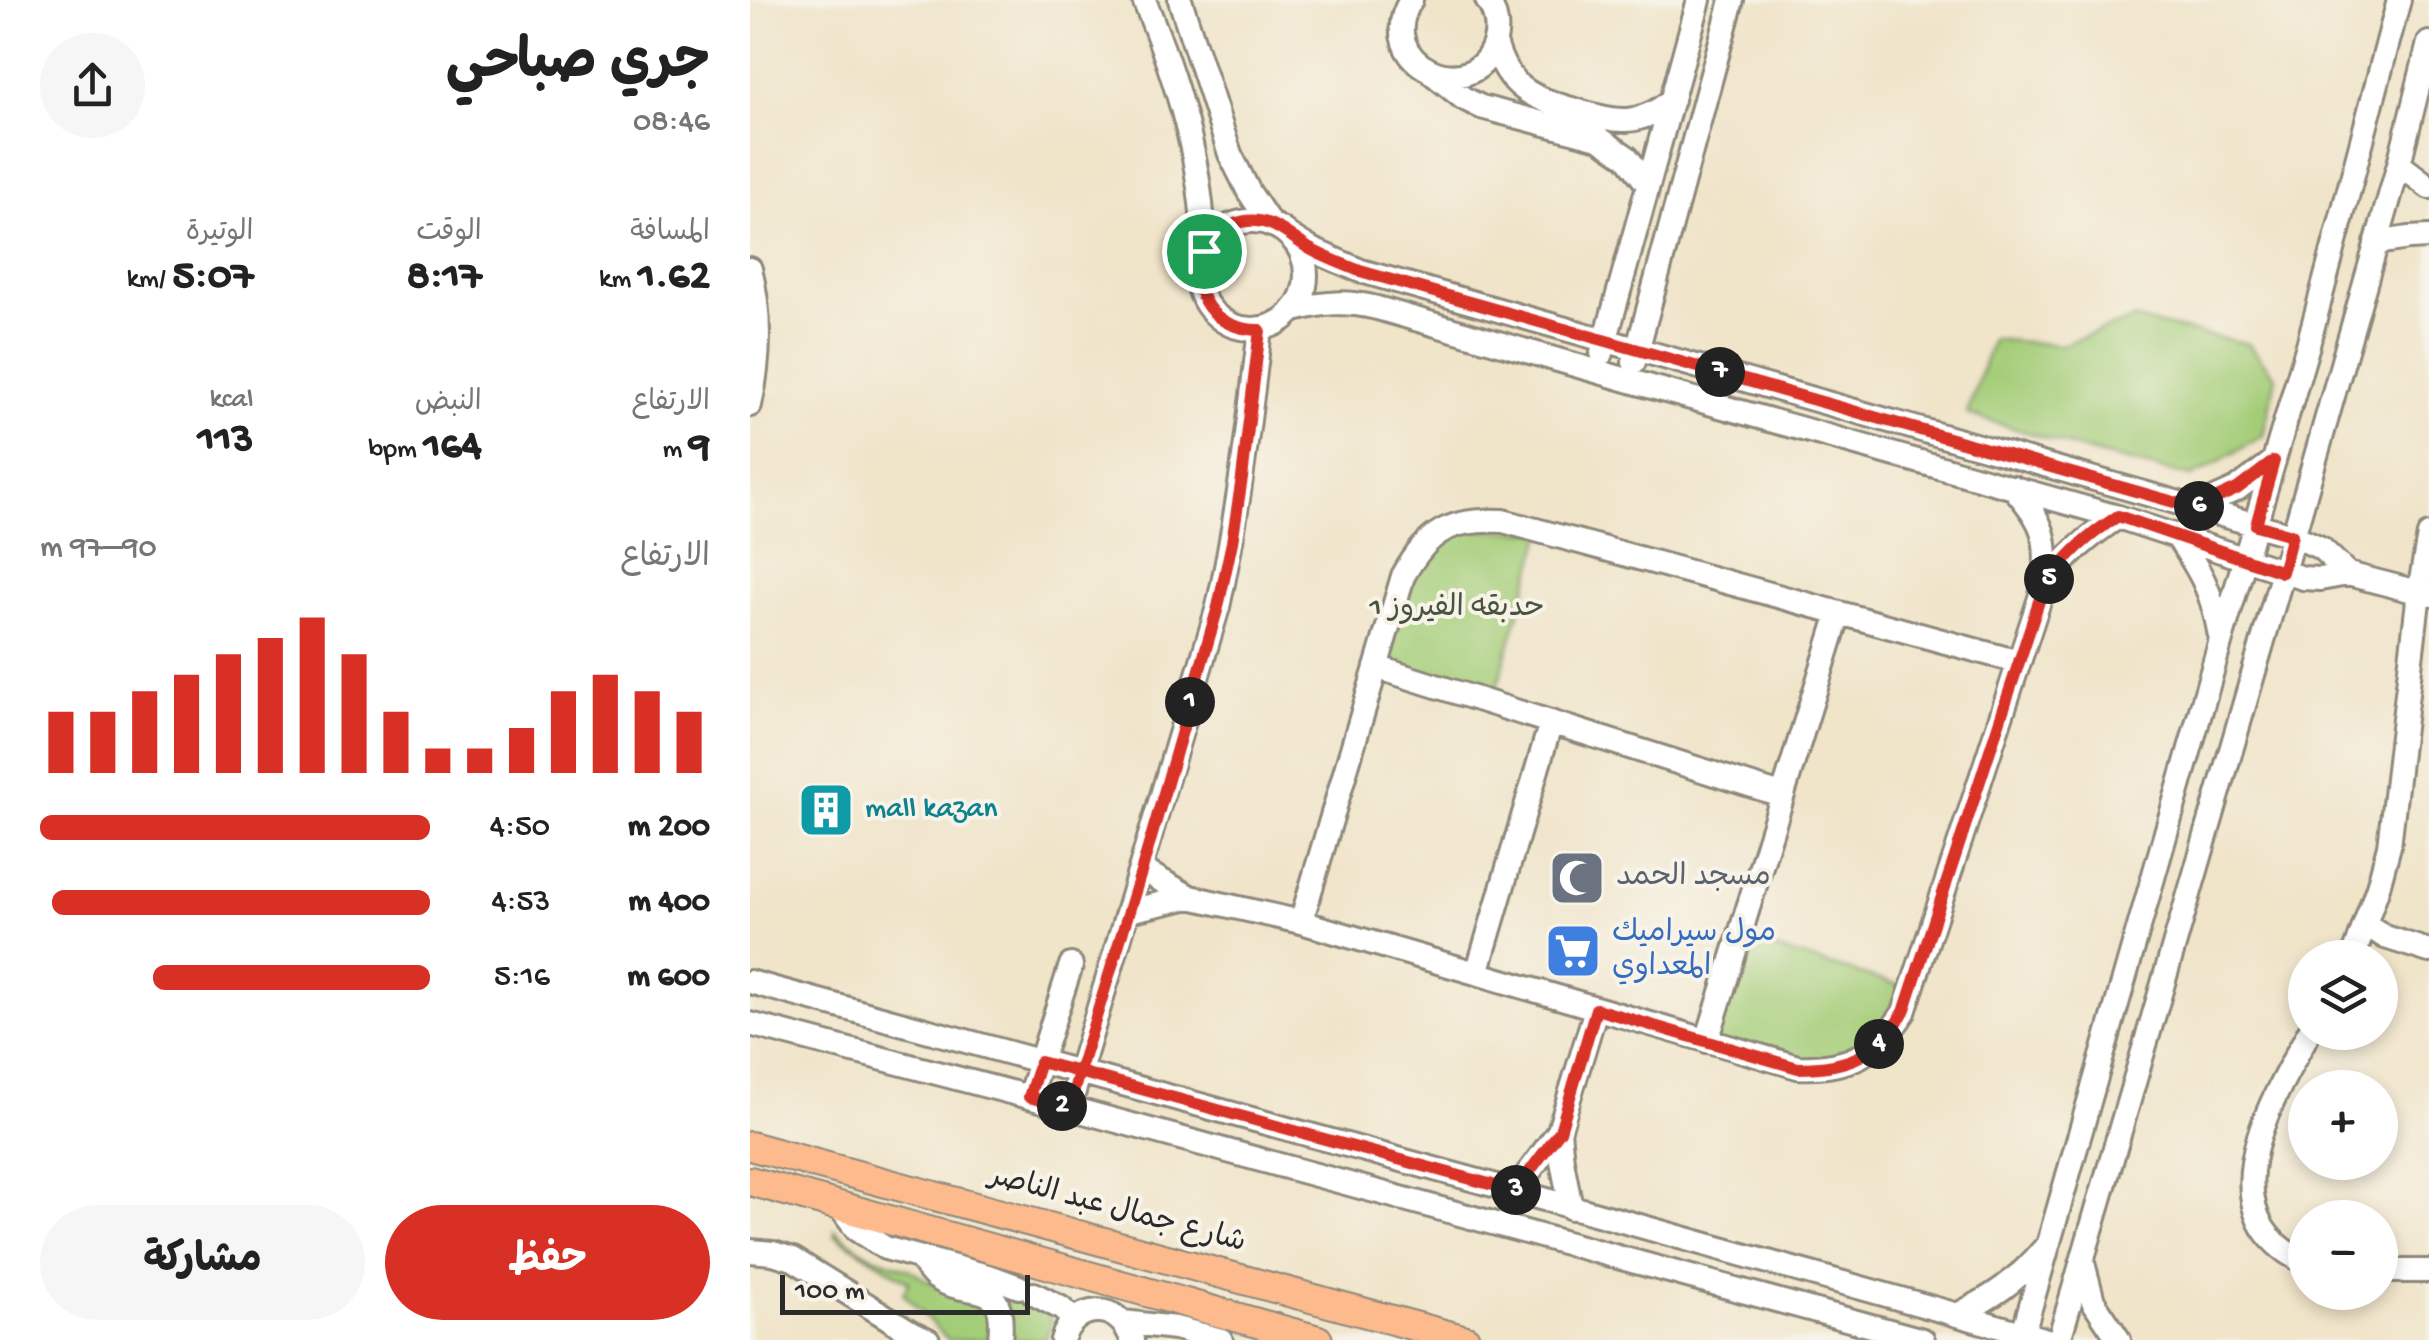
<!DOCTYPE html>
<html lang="ar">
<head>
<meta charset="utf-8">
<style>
	body { margin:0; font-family:"Gochi Hand","Playpen Sans Arabic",sans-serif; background:#f6f6f6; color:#222; direction:rtl; height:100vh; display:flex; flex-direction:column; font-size:38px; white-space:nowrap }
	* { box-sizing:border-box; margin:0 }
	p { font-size:32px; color:#767676 }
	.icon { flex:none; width:55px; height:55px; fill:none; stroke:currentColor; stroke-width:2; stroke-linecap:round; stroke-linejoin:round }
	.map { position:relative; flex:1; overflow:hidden; direction:ltr }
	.drawer { display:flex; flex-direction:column; background:#fff; width:750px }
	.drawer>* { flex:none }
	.controls { position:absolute; left:1538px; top:940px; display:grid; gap:20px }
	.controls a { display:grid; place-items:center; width:110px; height:110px; border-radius:50%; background:#fff; box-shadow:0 5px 15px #0003; font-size:50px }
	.scale { position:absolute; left:30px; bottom:25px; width:250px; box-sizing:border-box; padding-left:10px; border:5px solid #2b2b2b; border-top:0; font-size:28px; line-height:35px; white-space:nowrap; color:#2b2b2b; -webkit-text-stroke:8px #f7f3e8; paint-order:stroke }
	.pin { position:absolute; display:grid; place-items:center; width:85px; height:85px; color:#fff; margin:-42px; border:5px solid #fff; border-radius:50%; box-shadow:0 2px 10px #0007 }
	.km { position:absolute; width:50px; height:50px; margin:-25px; border-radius:50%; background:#222; color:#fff; font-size:28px; line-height:50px; text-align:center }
	.round { display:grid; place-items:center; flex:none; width:105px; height:105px; border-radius:52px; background:#f6f6f6 }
	.headline { display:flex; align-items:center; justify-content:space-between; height:170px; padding:0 40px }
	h1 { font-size:55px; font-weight:700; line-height:75px }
	.figures { display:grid; grid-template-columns:repeat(3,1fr); gap:15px; height:170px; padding:10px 40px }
	.figures div { display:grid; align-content:center }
	.figures b { font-size:42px; font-weight:700 }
	.figures small { font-size:28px; font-weight:400 }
	.figures p { font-size:28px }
	.chart { height:280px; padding:20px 40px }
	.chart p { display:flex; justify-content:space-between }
	.chart svg { width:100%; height:180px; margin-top:10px; stroke:#d93025; stroke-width:6 }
	.button { display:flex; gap:20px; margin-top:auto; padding:20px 40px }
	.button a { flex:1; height:115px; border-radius:60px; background:#d93025; color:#fff; font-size:40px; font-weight:700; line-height:115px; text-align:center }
	.button a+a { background:#f6f6f6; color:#222 }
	ul { padding:0 40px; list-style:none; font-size:32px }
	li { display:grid; grid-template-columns:160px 120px 1fr; align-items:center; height:75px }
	li i { height:25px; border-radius:12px; background:#d93025 }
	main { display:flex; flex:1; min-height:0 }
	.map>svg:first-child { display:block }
	.green { fill:#a4cd78; stroke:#687c52; stroke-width:2.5 }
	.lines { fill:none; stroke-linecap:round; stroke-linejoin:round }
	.minor-casing { stroke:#8e887a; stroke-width:28 }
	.major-casing { stroke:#8e887a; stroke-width:32 }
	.minor { stroke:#fff; stroke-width:22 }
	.major { stroke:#fcba8d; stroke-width:28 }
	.route-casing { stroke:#fff; stroke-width:20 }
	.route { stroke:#d93025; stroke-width:12 }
	.labels { text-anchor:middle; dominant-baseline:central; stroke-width:8; stroke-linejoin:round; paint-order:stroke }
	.park-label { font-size:30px; fill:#49543e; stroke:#f7f3e8 }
	.culture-label { font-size:30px; fill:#0d838f; stroke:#f7f3e8; text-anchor:start }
	.worship-label { font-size:30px; fill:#5b616d; stroke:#f7f3e8; text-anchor:start }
	.shop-label { font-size:30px; fill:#366cbe; stroke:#f7f3e8; text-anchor:start }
	.street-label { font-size:30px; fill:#2b2b2b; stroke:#f7f3e8 }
</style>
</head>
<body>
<main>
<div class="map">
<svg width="1679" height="1340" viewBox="0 0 1679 1340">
	<rect width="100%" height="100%" fill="#f7f3e8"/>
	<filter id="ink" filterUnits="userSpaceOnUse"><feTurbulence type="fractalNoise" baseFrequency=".01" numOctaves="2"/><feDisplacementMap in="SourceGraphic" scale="20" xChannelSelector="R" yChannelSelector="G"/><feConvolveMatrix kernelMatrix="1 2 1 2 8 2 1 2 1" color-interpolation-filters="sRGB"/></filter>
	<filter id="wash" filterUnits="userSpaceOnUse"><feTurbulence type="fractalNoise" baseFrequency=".0048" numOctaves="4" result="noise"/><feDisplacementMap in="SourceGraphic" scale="40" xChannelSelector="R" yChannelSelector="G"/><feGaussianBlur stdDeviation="2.25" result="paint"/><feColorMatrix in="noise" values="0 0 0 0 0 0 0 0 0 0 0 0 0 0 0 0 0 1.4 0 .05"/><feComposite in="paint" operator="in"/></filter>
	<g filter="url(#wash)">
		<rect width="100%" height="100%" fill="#f0e4c9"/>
		<!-- green -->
		<path class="green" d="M1383,319L1498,344L1526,377L1513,436L1442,477L1343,453L1217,414L1242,339L1312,345Z
			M693,529L793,532L742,704L626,667L653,576Z
			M988,938L1162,989L1140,1033L1074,1068L957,1041Z
			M85,1230L101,1243L122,1256L161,1270L176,1280L243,1306L239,1337L236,1340H198L153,1293L159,1282L85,1235Z
			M191,1269L266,1296V1300L300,1313L301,1324L296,1340H263L259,1332V1314Z"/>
	</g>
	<g filter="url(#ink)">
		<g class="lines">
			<!-- minor casing -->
			<g class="minor-casing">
				<path id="minor" d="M394,0C427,80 453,164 454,251
					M430,0L480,154L499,192L521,225
					M661,0C621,63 722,109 744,44C749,29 746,13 737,0
					M745,42C757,88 782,98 825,110C864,121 887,129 922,100
					M682,73L713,98L731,107L849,138L877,157L898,185
					M1649,164L1679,187
					M448 275a54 54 0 1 1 108 0a54 54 0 1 1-108 0Z
					M538,235L561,249L611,271L1542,535L1571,548L1598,574
					M1626,243L1659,238L1679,237
					M0,269C11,313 10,360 0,405
					M545,310C574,302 598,301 627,308L905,388L1368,517L1553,578L1570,579L1598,574L1679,595
					M852,353L949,0
					M884,362L982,0
					M1445,508L1487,489L1524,461
					M1426,535C1451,572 1462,591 1470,636
					M1296,583C1317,555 1339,536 1368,517
					M626,667L1031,795
					M391,869L440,897L551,922L1048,1067C1099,1069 1127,1054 1154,1012L1294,586C1299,536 1295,525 1263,487
					M378,911L440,897
					M551,922L653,576C679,530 700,519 753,521L1269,662
					M1616,924L1635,937L1679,951
					M1603,958L1628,887L1639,846L1669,592L1679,535
					M727,973L801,722
					M0,982L765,1191L1297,1340
					M0,1024L279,1097L1173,1340
					M957,1041L1089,613
					M279,1097L321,965
					M319,1108L468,607C488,515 499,423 510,329
					M809,1131L812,1161L821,1208
					M765,1191L809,1131L846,1009
					M88,1205L107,1230L135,1248L242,1277L269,1287
					M0,1251L23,1253L43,1259L159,1331L178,1340
					M170,1258C175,1265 179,1272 185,1277C220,1302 257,1272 250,1340
					M1555,1261C1539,1257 1522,1242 1513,1228C1478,1168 1530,1086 1559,1032
					M1333,1263L1343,1301L1369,1340
					M1630,1271H1679
					M284,1294L311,1308L323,1319
					M1207,1315C1243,1297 1267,1281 1293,1250
					M373,1322L425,1328L471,1340
					M312,1340C324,1302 370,1301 382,1340
					M1271,1340L1471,640L1558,345L1649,0
					M1309,1340L1533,572L1649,164L1679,43"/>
			</g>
			<!-- major casing -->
			<g class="major-casing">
				<path id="major" d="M0,1146L716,1340
					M0,1181L568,1340"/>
			</g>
			<!-- minor -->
			<use href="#minor" class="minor"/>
			<!-- major -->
			<use href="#major" class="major"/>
		</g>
	</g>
	<g class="lines" filter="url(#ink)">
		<!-- route casing -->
		<g class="route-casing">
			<path id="route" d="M454,251C436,295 465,330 510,330L492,478L482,542L468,607L392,869L329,1072L290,1062L279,1097L319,1108L329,1072L765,1191L810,1131L846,1009L1048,1068C1099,1068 1127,1055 1154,1012L1294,586C1318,554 1335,538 1368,516L1532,572L1542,535L1506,525L1524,461L1487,489L1445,508L610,271C593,264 576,258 560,249C547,241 535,230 520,224C494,214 467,228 454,251"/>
		</g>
		<!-- route -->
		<use href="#route" class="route"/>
	</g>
	<!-- icons -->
	<defs>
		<g id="building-square" transform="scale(2.875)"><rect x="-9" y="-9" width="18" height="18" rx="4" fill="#0f9aa8" stroke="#f7f3e8"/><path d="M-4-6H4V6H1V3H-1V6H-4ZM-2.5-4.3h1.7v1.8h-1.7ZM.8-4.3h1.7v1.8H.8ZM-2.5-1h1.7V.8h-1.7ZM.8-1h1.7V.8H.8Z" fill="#fff"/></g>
		<g id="mosque-square" transform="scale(2.875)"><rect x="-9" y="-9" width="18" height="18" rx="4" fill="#6b7280" stroke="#f7f3e8"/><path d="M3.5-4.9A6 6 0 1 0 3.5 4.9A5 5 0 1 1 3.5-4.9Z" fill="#fff"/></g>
		<g id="supermarket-square" transform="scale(2.875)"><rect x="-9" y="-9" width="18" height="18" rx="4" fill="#3f7fe0" stroke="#f7f3e8"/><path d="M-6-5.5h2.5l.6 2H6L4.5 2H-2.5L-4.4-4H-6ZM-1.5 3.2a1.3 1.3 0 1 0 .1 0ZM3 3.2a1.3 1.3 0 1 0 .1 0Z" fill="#fff"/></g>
	</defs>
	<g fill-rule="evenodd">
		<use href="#building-square" x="76" y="810"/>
		<use href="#mosque-square" x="827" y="878"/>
		<use href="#supermarket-square" x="823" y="951"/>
	</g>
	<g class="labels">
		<!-- park labels -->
		<g class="park-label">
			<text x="707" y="609">حدبقه الفيروز 1</text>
		</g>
		<!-- culture labels -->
		<g class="culture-label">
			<text x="115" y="810">mall kazan</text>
		</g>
		<!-- worship labels -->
		<g class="worship-label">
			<text x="866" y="878">مسجد الحمد</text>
		</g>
		<!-- shop labels -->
		<g class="shop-label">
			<text x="862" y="934">مول سيراميك<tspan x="862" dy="34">المعداوي</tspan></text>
		</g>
		<!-- street labels -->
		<g class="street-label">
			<text transform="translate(367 1211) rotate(15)">شارع جمال عبد الناصر</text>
		</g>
	</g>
</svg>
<div class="controls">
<a><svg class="icon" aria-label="layers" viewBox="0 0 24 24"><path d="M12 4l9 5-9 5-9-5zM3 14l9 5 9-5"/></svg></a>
<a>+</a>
<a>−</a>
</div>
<div class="scale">100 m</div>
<div class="pin" style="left:454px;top:251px;background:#1e9e55"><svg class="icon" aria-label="arrive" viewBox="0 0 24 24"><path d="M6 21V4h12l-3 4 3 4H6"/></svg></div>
<b class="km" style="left:440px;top:702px">1</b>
<b class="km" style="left:312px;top:1106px">2</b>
<b class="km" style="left:766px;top:1190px">3</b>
<b class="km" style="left:1129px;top:1044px">4</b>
<b class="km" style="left:1299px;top:579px">5</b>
<b class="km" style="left:1449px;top:506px">6</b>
<b class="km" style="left:970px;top:372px">7</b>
</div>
<section class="drawer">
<div class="headline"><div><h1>جري صباحي</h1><p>08:46</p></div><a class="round"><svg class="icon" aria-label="share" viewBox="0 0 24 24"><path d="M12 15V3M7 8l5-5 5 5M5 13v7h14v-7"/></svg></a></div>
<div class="figures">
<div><p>المسافة</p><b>1.62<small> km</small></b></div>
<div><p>الوقت</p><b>8:17</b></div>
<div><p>الوتيرة</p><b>5:07<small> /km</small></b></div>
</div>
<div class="figures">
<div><p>الارتفاع</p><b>9<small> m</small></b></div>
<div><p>النبض</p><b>164<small> bpm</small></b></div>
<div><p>kcal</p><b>113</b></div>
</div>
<div class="chart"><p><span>الارتفاع</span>90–97 m</p>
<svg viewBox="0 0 160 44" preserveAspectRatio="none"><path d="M5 44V29M15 44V29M25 44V24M35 44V20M45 44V15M55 44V11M65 44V6M75 44V15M85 44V29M95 44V38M105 44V38M115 44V33M125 44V24M135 44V20M145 44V24M155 44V29"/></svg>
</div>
<ul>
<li><b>200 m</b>4:50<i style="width:100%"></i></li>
<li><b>400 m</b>4:53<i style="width:97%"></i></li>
<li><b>600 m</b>5:16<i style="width:71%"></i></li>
</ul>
<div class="button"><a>حفظ</a><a>مشاركة</a></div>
</section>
</main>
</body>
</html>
